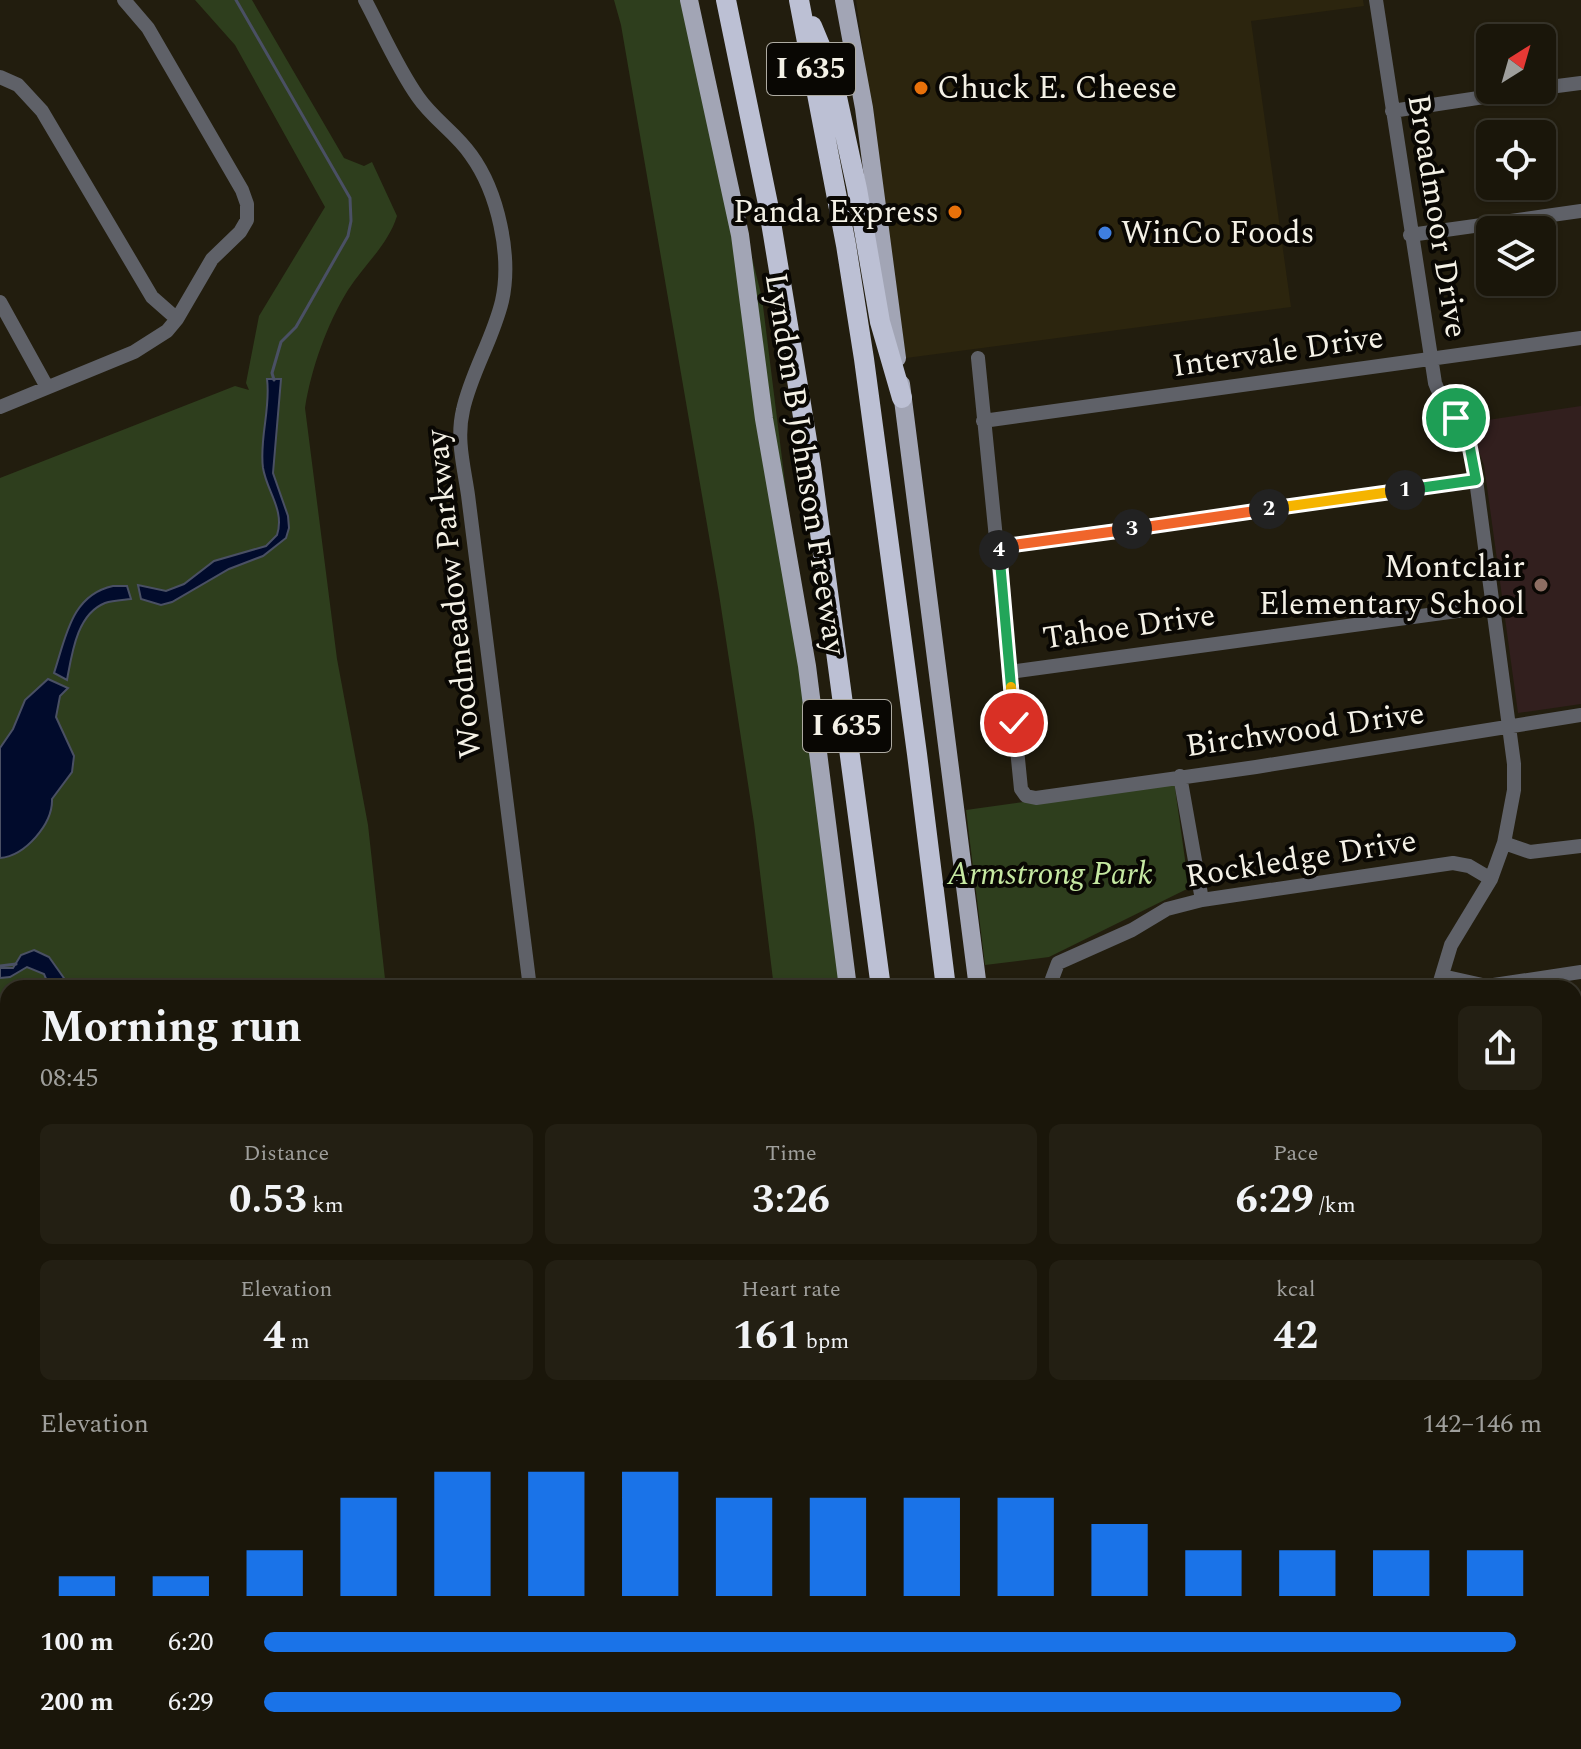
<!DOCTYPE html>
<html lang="en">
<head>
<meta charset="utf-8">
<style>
	body { margin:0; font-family:Spectral,serif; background:#231f13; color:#f1f3f6; height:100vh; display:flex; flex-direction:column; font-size:30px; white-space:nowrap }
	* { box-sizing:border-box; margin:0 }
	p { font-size:26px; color:#9f9f9c }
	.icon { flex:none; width:44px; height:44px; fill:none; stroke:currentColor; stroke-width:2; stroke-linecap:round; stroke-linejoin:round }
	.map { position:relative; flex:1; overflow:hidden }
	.details { position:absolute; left:0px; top:980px; width:1582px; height:770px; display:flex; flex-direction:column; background:#1a160a; border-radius:24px 24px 0 0; box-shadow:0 2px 6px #0004,0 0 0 2px #38352b }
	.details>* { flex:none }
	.needle { width:52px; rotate:37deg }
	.buttons { position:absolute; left:1476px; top:24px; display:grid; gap:16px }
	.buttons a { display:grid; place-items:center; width:80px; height:80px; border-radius:12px; background:#1a160a; box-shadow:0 2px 6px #0004,0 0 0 2px #38352b; font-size:40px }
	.pin { position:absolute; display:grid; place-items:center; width:68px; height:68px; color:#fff; margin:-34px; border:4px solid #fff; border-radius:50%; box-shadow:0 2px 8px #0007 }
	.km { position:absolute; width:40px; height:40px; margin:-20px; border-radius:50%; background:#222; color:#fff; font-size:22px; line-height:40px; text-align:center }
	.round { display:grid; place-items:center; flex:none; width:84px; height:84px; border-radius:12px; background:#231f13 }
	.head { display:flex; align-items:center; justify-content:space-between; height:136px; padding:0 40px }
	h1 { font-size:44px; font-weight:700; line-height:60px }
	.stats { display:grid; grid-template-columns:repeat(3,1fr); gap:12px; height:136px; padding:8px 40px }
	.stats div { display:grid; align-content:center; border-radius:12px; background:#231f13; text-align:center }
	.stats b { font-size:40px; font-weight:700 }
	.stats small { font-size:22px; font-weight:400 }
	.stats p { font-size:22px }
	.chart { height:224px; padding:16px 40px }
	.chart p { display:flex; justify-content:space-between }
	.chart svg { width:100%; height:144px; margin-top:8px; stroke:#1a73e8; stroke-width:6 }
	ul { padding:0 40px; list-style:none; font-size:26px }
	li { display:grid; grid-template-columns:128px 96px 1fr; align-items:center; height:60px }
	li i { height:20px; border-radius:10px; background:#1a73e8 }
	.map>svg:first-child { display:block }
	.built { fill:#2c250e }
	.education { fill:#321f1e }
	.green { fill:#2e3e1d }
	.water { fill:#010b2c; stroke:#4a5064; stroke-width:2 }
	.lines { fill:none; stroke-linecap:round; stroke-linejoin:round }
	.stream { stroke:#4a5064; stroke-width:3 }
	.minor { stroke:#5f6168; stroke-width:14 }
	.major { stroke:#a2a5b5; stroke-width:18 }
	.highway { stroke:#bcc0d4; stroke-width:20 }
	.split-1-casing { stroke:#fff; stroke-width:16 }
	.split-2-casing { stroke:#fff; stroke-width:16 }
	.split-3-casing { stroke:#fff; stroke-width:16 }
	.split-4-casing { stroke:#fff; stroke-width:16 }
	.split-5-casing { stroke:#fff; stroke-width:16 }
	.split-6-casing { stroke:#fff; stroke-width:16 }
	.split-1 { stroke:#22a559; stroke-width:10 }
	.split-2 { stroke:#f5b400; stroke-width:10 }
	.split-3 { stroke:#f0652b; stroke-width:10 }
	.split-4 { stroke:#f0652b; stroke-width:10 }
	.split-5 { stroke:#22a559; stroke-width:10 }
	.split-6 { stroke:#f5b400; stroke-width:10 }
	.food-dot { fill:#e8710a; stroke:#090703; stroke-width:3 }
	.shop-dot { fill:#3f7fe0; stroke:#090703; stroke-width:3 }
	.education-dot { fill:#8d6e63; stroke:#090703; stroke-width:3 }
	.labels { text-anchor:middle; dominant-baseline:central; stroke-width:8; stroke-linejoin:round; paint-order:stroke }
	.shield { fill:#090703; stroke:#aeaba2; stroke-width:2 }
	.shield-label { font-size:30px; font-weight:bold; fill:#f4f1e6 }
	.poi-label { font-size:32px; fill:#f4f1e6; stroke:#090703; text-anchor:start }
	.street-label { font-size:32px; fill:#f4f1e6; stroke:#090703 }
	.park-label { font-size:32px; font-style:italic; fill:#c6e9a2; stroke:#090703 }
</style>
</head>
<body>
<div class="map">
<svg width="1581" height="1749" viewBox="0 0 1581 1749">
	<rect width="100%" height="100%" fill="#221d0e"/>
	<!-- built -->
	<path class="built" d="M856,0H1363L1364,6L1251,21L1291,307L906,358Z"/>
	<!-- education -->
	<path class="education" d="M1581,406V704L1518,713L1484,465L1468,423Z"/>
	<!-- green -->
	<path class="green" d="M195,0H252L344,158L364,166L372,162L397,216C388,245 364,265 348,290C327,324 311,369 305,408L337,659L368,825L386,988H8V1742H736L737,1749H0V478L235,386L249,390L246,383L259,316L325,207L235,45Z
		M614,0H688L762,298L848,988H774L754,823L719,594L621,25Z
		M1174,781L1189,888L1049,957L985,965L966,810Z"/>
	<!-- water -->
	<path class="water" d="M267,379H281L273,473L288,516L289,528L286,538L263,556L229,569L172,602L161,605L141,599L138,585L166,591L184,584L214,561L266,546L277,535C285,510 267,492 263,468C259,438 271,409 267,379Z
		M113,586H127L131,599C123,600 113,600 105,603C77,614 72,653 67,680L54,673C66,637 71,595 113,586Z
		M48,679L68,688L60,696L56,717L74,756L72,772L52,799C53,824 25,856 0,858V748L13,729L25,700Z
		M34,950L49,957L71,988H50L44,974L27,967L10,977L0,978V968H13L21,955Z"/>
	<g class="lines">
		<!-- stream -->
		<path class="stream" d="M236,0L350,198L351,221L348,236L296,327L281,342L272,373L274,380
			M0,966L16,964"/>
		<!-- minor -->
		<path class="minor" d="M365,0C382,32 397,67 418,97C433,119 456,133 471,155C498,192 512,256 502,301C493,339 471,373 463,410C456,439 464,467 468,495L530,988
			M1376,0L1435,383C1441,401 1454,412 1462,428C1471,444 1473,462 1476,480L1514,764V790L1504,843L1491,879L1451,945L1438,988
			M0,77L18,85L42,111L152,297L177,319
			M1542,88L1581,83
			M1392,111L1531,90
			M1410,235L1581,211
			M0,302L47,387
			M978,358L1021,789L1026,796L1036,798L1256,767L1581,715
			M0,407L134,352L167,331L177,319L212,259L240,232L247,220V204L242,190L148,28L124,0
			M983,421L1581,338
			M998,547L1476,480
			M1010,672L1494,606
			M1180,776L1202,900
			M1504,843L1530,852L1581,846
			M1442,976L1487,986L1581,972
			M1053,988L1052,979L1058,963L1132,930L1167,909L1202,900L1453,863L1469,866L1491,879
			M1574,1101L1581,1100
			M1574,1227L1581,1226
			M1574,1379L1581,1383
			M1574,1520L1581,1523
			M741,1742L742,1749
			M760,1742L761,1749
			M1452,1742L1453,1749"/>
		<!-- major -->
		<path class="major" d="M689,0L740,235L764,419L807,666L848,988
			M844,0L864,108L897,358
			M901,384L978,988
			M941,1742V1749
			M1074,1742L1075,1749"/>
		<!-- highway -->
		<path class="highway" d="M726,0L768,204L811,465L881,988
			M799,0L846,245L864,359L917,754L946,988
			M812,26L832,74L857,189L880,322L902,398
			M969,1742L970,1749
			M1034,1742L1035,1749
			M1055,1742L1056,1749"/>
	</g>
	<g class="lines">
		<!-- split-1 casing -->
		<g class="split-1-casing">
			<path id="split-1" d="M1405,490L1476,480L1469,443L1456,418"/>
		</g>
		<!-- split-2 casing -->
		<g class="split-2-casing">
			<path id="split-2" d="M1269,509L1405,490"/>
		</g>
		<!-- split-3 casing -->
		<g class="split-3-casing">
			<path id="split-3" d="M1132,529L1269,509"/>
		</g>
		<!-- split-4 casing -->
		<g class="split-4-casing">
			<path id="split-4" d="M999,550L998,547L1132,529"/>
		</g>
		<!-- split-5 casing -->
		<g class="split-5-casing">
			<path id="split-5" d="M999,550L1011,687"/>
		</g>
		<!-- split-6 casing -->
		<g class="split-6-casing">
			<path id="split-6" d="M1011,687L1014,723"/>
		</g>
		<!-- split-1 -->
		<use href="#split-1" class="split-1"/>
		<!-- split-2 -->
		<use href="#split-2" class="split-2"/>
		<!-- split-3 -->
		<use href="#split-3" class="split-3"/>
		<!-- split-4 -->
		<use href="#split-4" class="split-4"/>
		<!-- split-5 -->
		<use href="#split-5" class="split-5"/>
		<!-- split-6 -->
		<use href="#split-6" class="split-6"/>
	</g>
	<!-- markers -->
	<g class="food-dot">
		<circle cx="921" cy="88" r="8"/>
		<circle cx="955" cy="212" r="8"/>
	</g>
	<circle class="shop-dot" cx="1105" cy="233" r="8"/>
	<circle class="education-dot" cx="1541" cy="585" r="8"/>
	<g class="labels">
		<!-- shield labels -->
		<g class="shield">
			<rect x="767" y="43" width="88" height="52" rx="6"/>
			<rect x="803" y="700" width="88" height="52" rx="6"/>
		</g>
		<g class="shield-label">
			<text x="811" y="69">I 635</text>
			<text x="847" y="726">I 635</text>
		</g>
		<!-- poi labels -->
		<g class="poi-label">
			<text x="937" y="88">Chuck E. Cheese</text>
			<text x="939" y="212" text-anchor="end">Panda Express</text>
			<text x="1121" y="233">WinCo Foods</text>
			<text x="1525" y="567" text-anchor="end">Montclair<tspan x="1525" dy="37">Elementary School</tspan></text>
		</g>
		<!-- street labels -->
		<g class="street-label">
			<text transform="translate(1437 216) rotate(81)">Broadmoor Drive</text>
			<text transform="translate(1278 352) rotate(-8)">Intervale Drive</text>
			<text transform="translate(805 464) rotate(81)">Lyndon B Johnson Freeway</text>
			<text transform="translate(454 594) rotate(-96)">Woodmeadow Parkway</text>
			<text transform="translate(1129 627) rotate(-8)">Tahoe Drive</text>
			<text transform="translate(1305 730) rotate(-8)">Birchwood Drive</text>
			<text transform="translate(1301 859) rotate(-9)">Rockledge Drive</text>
		</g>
		<!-- park labels -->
		<g class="park-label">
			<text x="1050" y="874">Armstrong Park</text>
		</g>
	</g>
</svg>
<div class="buttons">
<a><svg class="needle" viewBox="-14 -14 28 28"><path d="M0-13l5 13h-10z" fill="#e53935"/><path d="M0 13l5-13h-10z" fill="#9f9f9c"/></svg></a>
<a><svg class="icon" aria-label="locate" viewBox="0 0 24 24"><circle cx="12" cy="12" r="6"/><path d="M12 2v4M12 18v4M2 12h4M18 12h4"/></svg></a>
<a><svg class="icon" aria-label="layers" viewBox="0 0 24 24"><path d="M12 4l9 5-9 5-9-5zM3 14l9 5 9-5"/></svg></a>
</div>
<div class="pin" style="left:1456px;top:418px;background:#1e9e55"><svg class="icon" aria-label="arrive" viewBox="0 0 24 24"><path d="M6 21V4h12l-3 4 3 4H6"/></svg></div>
<div class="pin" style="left:1014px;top:723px;background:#d93025"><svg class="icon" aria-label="check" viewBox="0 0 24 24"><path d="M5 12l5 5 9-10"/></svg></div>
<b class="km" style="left:1405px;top:490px">1</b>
<b class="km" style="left:1269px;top:509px">2</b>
<b class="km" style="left:1132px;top:529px">3</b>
<b class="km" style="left:999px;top:550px">4</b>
<section class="details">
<div class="head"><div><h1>Morning run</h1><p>08:45</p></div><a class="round"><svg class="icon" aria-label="share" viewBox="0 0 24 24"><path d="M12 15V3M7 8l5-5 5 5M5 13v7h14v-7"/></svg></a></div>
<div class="stats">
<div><p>Distance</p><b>0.53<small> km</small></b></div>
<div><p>Time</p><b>3:26</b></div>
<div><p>Pace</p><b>6:29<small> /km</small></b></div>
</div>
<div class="stats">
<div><p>Elevation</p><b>4<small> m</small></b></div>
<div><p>Heart rate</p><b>161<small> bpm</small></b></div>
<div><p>kcal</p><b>42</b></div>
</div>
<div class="chart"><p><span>Elevation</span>142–146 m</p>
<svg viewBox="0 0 160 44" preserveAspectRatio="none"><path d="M5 44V38M15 44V38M25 44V30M35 44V14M45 44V6M55 44V6M65 44V6M75 44V14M85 44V14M95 44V14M105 44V14M115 44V22M125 44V30M135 44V30M145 44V30M155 44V30"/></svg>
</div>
<ul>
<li><b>100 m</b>6:20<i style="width:98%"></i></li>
<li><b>200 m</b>6:29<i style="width:89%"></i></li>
</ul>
</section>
</div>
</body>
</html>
